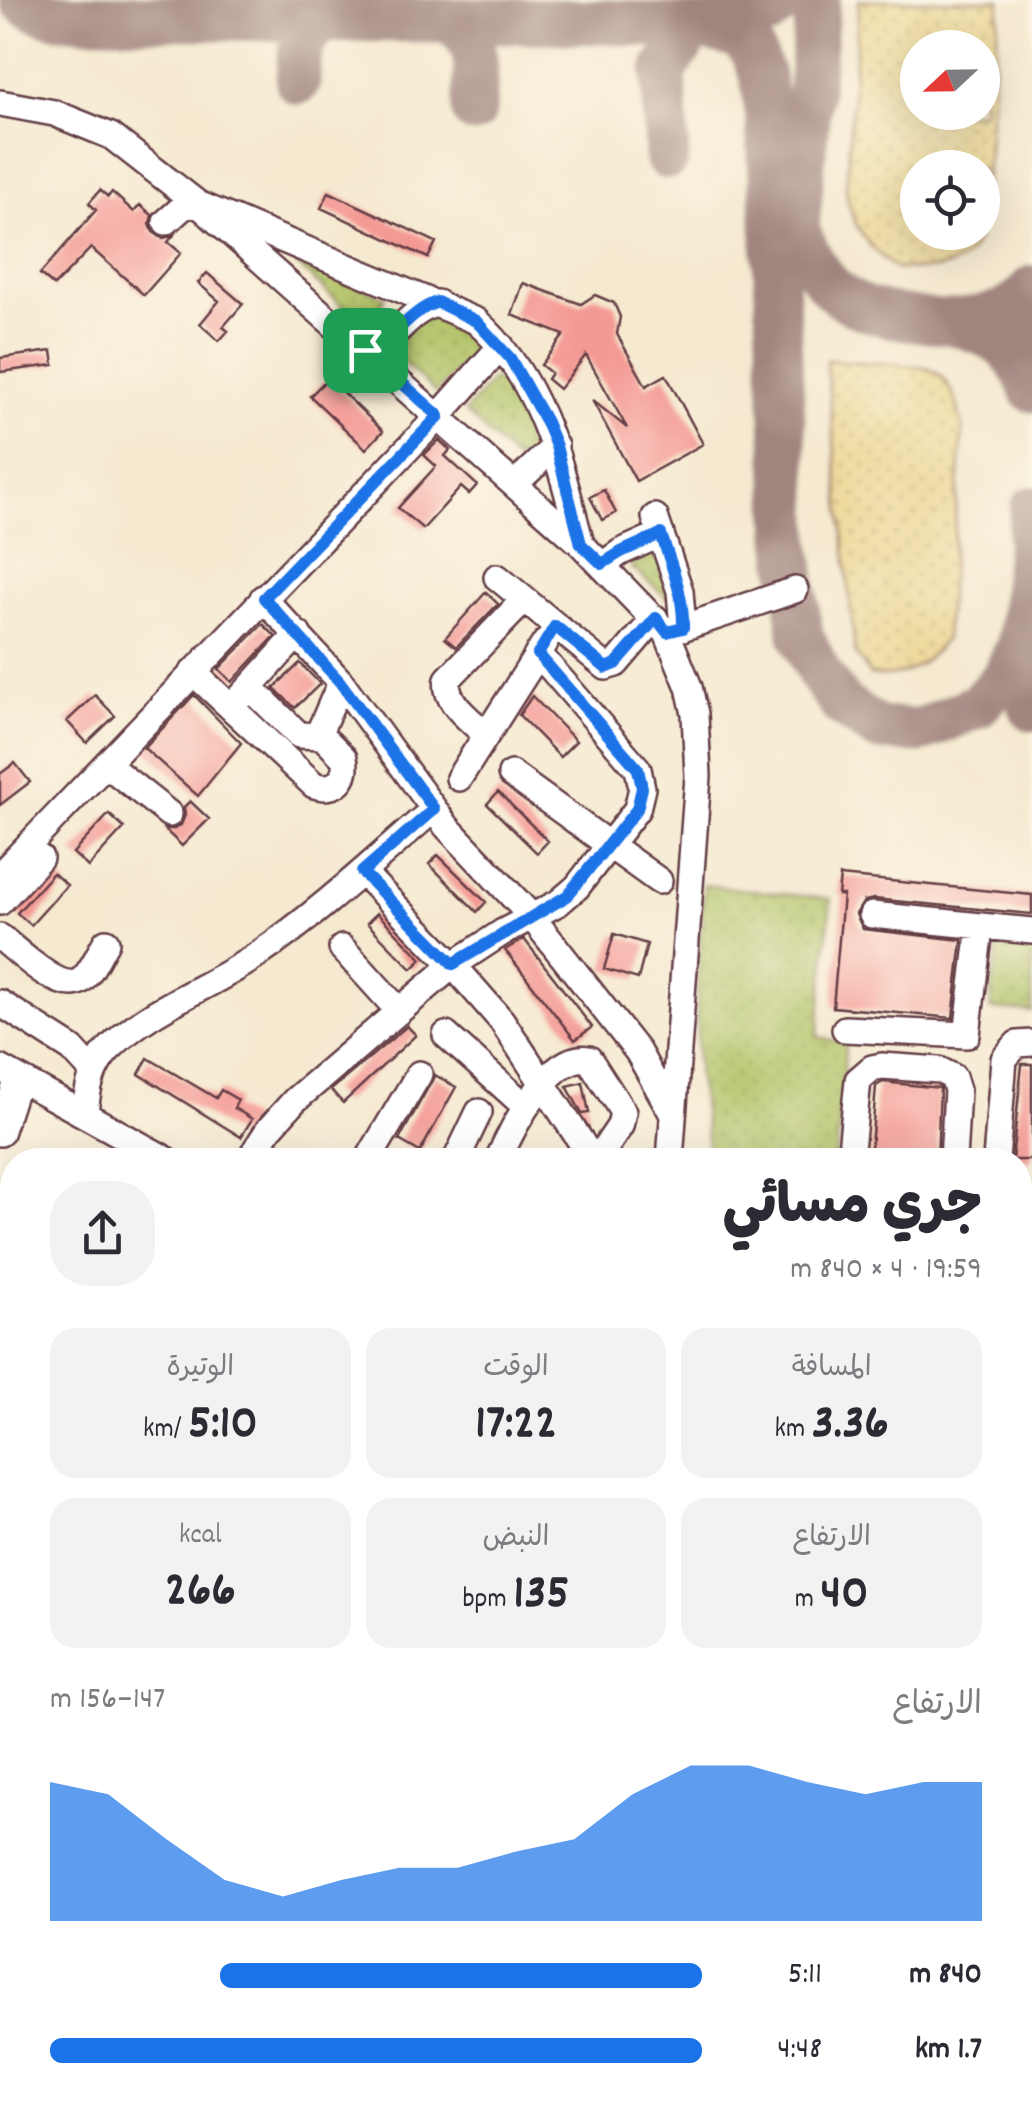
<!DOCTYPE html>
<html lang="ar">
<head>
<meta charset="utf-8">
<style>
	body { margin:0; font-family:Dekko,"Playpen Sans Arabic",sans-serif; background:#f2f2f3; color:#2b2b33; direction:rtl; height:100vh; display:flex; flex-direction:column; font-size:38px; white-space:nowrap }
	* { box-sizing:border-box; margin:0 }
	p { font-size:32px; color:#7c7c81 }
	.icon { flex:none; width:55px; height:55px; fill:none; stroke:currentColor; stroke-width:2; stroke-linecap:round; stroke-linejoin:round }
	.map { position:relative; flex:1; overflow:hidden; direction:ltr }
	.details { position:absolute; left:0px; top:1148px; width:1032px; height:962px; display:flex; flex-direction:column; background:#fff; border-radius:40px 40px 0 0; box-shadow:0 10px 40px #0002; direction:rtl }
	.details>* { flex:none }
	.needle { width:65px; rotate:248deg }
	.fabs { position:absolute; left:900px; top:30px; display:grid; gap:20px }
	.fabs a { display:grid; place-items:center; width:100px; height:100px; border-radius:50%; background:#fff; box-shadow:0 10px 40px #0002; font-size:50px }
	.pin { position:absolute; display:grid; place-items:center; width:85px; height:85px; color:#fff; margin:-42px; border-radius:20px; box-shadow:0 5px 15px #0006 }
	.round { display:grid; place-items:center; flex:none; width:105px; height:105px; border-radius:40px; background:#f2f2f3 }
	.headline { display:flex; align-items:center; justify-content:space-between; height:170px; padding:0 50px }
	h1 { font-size:55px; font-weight:800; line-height:75px }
	.stats { display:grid; grid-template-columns:repeat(3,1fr); gap:15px; height:170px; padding:10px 50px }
	.stats div { display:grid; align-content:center; border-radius:25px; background:#f2f2f3; text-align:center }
	.stats b { font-size:50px; font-weight:800 }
	.stats small { font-size:28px; font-weight:400 }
	.stats p { font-size:28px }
	.chart { height:280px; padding:20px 50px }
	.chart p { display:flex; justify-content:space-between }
	.chart svg { width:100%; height:180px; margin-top:10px; fill:#1a73e8; opacity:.7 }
	ul { padding:0 50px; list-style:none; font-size:32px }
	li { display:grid; grid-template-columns:160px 120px 1fr; align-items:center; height:75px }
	li i { height:25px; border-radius:12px; background:#1a73e8 }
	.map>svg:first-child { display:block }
	.grass { fill:url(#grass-dots); stroke:#7d7048; stroke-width:2.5 }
	.sand { fill:url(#sand-dots); stroke:#9c7c64; stroke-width:2.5; fill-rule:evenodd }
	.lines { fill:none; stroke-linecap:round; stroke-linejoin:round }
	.taxiway { stroke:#a0847e; stroke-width:45 }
	.building { fill:#f49a95 }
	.minor-casing { stroke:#643d44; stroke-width:30 }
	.major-casing { stroke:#643d44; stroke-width:35 }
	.minor { stroke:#fff; stroke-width:25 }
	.major { stroke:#fff; stroke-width:30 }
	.route-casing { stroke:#fff; stroke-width:20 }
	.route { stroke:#1a73e8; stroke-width:12 }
</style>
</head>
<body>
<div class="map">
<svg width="1032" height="2108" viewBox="0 0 1032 2108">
	<defs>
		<pattern id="grass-dots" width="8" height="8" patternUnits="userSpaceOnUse" patternTransform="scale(2.5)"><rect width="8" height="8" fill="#b0c265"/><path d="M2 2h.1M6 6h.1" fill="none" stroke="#99a658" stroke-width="1.8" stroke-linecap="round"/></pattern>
		<pattern id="sand-dots" width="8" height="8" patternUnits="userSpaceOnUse" patternTransform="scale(2.5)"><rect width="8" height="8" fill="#eeda9e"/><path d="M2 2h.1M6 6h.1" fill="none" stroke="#cebb88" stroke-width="1.8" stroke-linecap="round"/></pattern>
	</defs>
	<rect width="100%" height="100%" fill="#fcf5e5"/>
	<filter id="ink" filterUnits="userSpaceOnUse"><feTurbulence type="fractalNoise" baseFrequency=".01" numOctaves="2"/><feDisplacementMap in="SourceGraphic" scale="20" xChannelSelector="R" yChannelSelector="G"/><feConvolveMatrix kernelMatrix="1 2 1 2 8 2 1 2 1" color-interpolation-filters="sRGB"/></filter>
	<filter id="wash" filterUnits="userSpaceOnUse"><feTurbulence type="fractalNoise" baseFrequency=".0048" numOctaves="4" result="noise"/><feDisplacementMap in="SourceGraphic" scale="40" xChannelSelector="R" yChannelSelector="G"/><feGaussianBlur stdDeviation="2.25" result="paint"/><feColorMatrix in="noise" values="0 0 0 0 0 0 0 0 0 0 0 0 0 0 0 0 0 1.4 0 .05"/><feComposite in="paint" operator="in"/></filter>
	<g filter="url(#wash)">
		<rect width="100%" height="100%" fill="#f5e9d0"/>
		<!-- grass -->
		<path class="grass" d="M291,259L386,297L363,325Z
			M427,309L462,318L476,349L436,393L392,352Z
			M492,380L504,381L537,443L517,462L465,412Z
			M660,547L669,599L631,567Z
			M704,885L831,899L818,1037L846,1043L836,1160H710L697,1071V989Z
			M998,947L1032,949V1012L990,1009Z
			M1020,1332L1032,1333V1651L1020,1644Z
			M1020,1662L1032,1669V1794L1020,1823Z"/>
		<!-- sand -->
		<path class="sand" d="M859,0H1000L983,209L982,168H918V232L978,233C972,266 938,272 910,269C904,269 899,270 894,268C893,267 883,258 882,257C860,237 851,219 846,190ZM918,48H982V112H918Z
			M826,360C849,362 912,363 929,369C953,378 958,408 963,429L945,639C924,666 904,680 870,675L855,652Z"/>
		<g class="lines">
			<!-- taxiway -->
			<path class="taxiway" d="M22,0C40,17 66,16 90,17L608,22L702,28L743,24L766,15L787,0
				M818,0L797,228C826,303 856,313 931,321C965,324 998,327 1032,330
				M448,21C485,43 475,73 474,111
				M298,82C299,53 299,33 328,19
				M667,157L664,71L690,34L702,28L739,37L752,50L762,75L768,120L789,539L801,635L819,673L841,704L878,729L919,731L977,706L1001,681L1019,646L1032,509
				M1032,288C1012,316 980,319 949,322C994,335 1013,345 1032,390
				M1019,646L1020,680L1032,709"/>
		</g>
		<g id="blocks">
			<!-- building -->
			<path class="building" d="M100,190L108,197L112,192L134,212L140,205L152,215L150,224L153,232L162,238L173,236L168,242L181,253L144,295L91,248L54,286L40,274L96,210L89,203Z
				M329,192L436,242L428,258L321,208Z
				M207,273L243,304L223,327L228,331L219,341L200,324L219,301L198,283Z
				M523,283L581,304L595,295L614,303L620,317L617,334L646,386L666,375L703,444L636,481L592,400L627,428L586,355L559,389L547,379L551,373L541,365L564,335L512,315Z
				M52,351L54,365L0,372V358Z
				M328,378L383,431L366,449L310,396Z
				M439,440L450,450L445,456L477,485L469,494L461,487L423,529L398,508L436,466L424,455Z
				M604,490L616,513L602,520L590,497Z
				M486,592L498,604L456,647L445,638Z
				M263,624L275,636L232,682L219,669Z
				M300,663L320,684L295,708L274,688Z
				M95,695L115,716L87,743L67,721Z
				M194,695L241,743L198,796L144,748Z
				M532,696L576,741L560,757L519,715Z
				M15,763L30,782L0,805V774Z
				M498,792L548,841L537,853L487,804Z
				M190,801L209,819L182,846L164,829H174L181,825L185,815L184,807Z
				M109,814L124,828L88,867L73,853Z
				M438,855L486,902L477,912L429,864Z
				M53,873L67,885L31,925L17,913Z
				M840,876L1032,895V914L874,899L864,901L856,914L863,929L962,940L953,1018L833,1007L843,895H838Z
				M377,913L422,959L412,969L367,923Z
				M614,934L647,944L638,979L604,969Z
				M524,939L592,1027L575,1040L505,950Z
				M407,1026L416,1035L343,1103L331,1090Z
				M148,1058L216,1098L221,1090L238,1100L234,1108L252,1119L241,1137L139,1074Z
				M1022,1064H1032V1160H1012Z
				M435,1075L456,1087L420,1152L399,1140Z
				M583,1082L589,1113L582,1114L567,1086Z
				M883,1082L940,1088L937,1160H870L876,1086Z"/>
		</g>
	</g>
	<g filter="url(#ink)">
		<use href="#blocks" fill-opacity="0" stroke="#643d44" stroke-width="2.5"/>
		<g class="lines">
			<!-- minor casing -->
			<g class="minor-casing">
				<path id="minor" d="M0,103L54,113L111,136L198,204L581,544L667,633L689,687L695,714L698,776L670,1160
					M166,222L184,206L198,204L476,321C541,378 560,464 581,544
					M365,350C399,340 403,314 437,303
					M515,484L555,446
					M655,517L680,591L683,628
					M602,565L621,552L661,534
					M497,577L606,667L616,664L655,618
					M263,598L341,682L447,827L531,916L638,1052L672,1113
					M667,633L795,590
					M193,672L314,785C335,792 349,779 344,758L322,736L299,735L250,687
					M241,697L298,634
					M318,735L341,682
					M486,735C471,720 443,702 448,679L524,600
					M106,764L169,814
					M511,774L659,881
					M459,778L545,643
					M362,872L453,965L502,1021L593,1160
					M0,875L439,416L501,346
					M0,902L40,858
					M872,915L1032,931
					M0,937C17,950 59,993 80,981C91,974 99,953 106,942
					M342,948L399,1011
					M0,1003L72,1049L93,1072
					M845,1029L967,1035L980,928
					M446,1035L524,1105
					M0,1068L167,1160
					M85,1114C87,1091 91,1068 108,1050C149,1007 208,989 256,956C319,913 376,859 434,809
					M0,1133L18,1078
					M249,1160L269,1129L295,1100L453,965L503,932L558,903L577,887L637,809L642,788L638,769L538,653
					M368,1160L419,1074
					M456,1160L479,1112
					M498,1160C511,1131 549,1052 589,1059L623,1112L620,1126L597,1160
					M850,1160L858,1080L872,1068L882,1066L939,1070L953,1077L957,1090L953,1160
					M996,1160L1004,1059L1017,1044L1032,1043
					M0,1239L12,1242
					M1028,1309L1032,1262
					M0,1459L12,1413
					M1020,1654L1032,1661
					M1020,1865L1024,1851
					M1020,1985L1032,1997
					M0,2023L12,2024
					M284,2098L295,2108
					M782,2098L809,2108
					M139,2108L142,2098
					M375,2108L378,2098
					M606,2108L610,2098
					M947,2108L955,2098"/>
			</g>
			<!-- major casing -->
			<g class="major-casing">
				<path id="major" d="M0,1339L12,1343
					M1021,1954L1022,1943L1032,1927"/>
			</g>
			<!-- minor -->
			<use href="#minor" class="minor"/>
			<!-- major -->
			<use href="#major" class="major"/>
		</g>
	</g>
	<g class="lines" filter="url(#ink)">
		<!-- route casing -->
		<g class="route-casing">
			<path id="route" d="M437,302L476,321L510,358L546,422L556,446L581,544L602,564L621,552L661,534C671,565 684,594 683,628L667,632L656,618L616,664L606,668L555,626L538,654L638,769L642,788L637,809L567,896L453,964L362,872L434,809L340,682L264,598L439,416L365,350C399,339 404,314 437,302Z"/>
		</g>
		<!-- route -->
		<use href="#route" class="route"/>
	</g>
</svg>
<div class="fabs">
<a><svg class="needle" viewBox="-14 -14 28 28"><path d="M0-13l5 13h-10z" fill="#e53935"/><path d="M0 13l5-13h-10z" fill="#7c7c81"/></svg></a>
<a><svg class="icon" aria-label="locate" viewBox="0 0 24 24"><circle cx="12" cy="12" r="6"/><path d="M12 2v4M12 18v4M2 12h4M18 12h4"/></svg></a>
</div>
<div class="pin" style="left:365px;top:350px;background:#1e9e55"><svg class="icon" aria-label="arrive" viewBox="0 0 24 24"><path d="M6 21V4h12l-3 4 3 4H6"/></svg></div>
<section class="details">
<div class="headline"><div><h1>جري مسائي</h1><p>19:59 · 4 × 840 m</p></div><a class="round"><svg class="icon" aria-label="share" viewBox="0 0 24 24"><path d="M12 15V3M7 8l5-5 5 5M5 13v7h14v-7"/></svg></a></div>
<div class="stats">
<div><p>المسافة</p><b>3.36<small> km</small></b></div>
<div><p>الوقت</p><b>17:22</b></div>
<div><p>الوتيرة</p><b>5:10<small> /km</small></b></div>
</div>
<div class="stats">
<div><p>الارتفاع</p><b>40<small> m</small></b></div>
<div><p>النبض</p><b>135<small> bpm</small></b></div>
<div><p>kcal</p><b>266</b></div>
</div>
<div class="chart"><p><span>الارتفاع</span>147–156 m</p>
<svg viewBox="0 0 160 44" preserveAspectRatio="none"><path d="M0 44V10L10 13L20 24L30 34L40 38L50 34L60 31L70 31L80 27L90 24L100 13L110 6L120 6L130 10L140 13L150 10L160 10V44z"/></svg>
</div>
<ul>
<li><b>840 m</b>5:11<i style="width:74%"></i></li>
<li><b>1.7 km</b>4:48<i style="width:100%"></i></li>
</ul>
</section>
</div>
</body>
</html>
